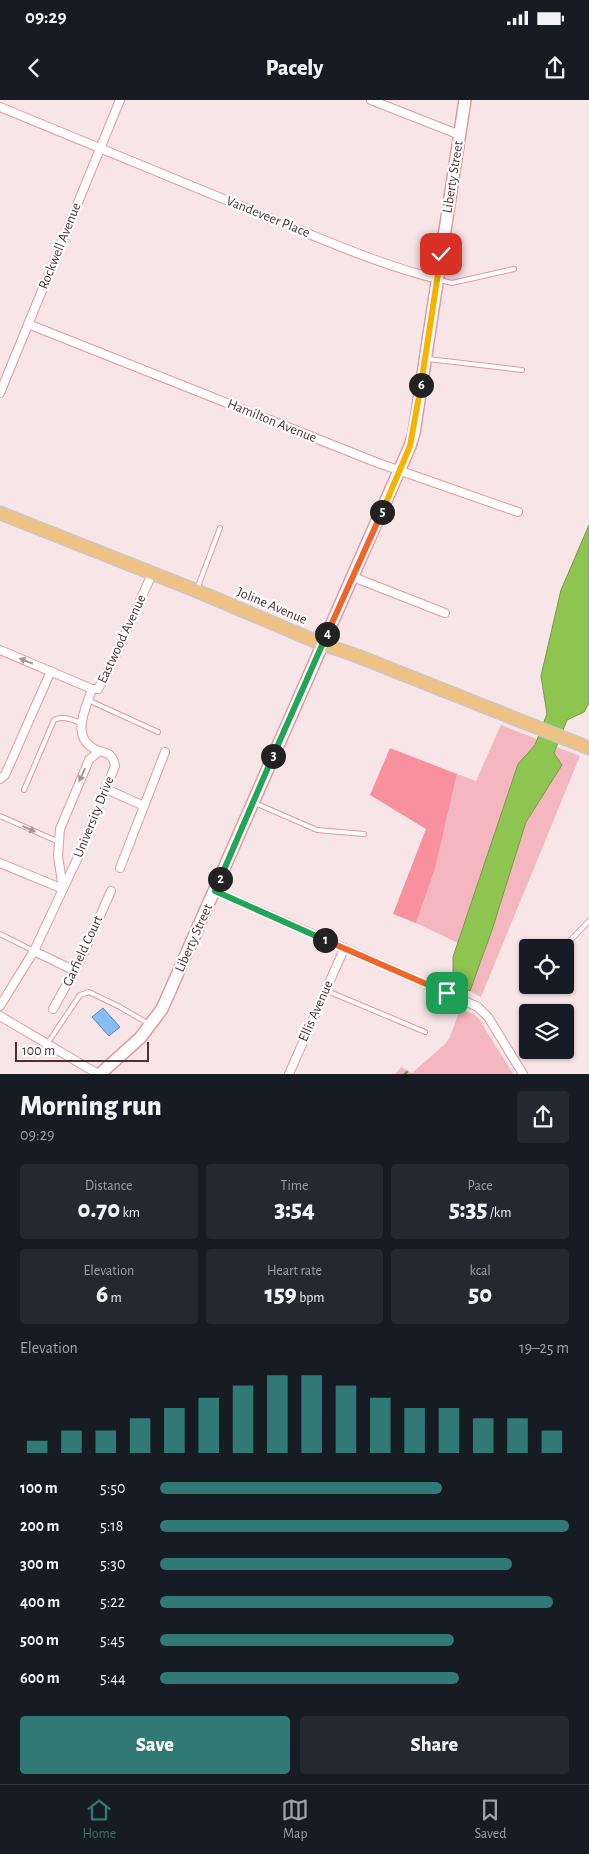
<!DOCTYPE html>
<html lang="en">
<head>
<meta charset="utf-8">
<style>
	body { margin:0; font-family:"Alegreya Sans",sans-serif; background:#242831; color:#f1f3f6; height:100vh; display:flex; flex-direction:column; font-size:19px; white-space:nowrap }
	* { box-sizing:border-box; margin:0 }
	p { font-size:16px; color:#9ea1a6 }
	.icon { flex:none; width:28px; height:28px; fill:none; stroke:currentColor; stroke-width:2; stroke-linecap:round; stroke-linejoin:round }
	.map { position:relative; height:974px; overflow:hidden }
	.details { display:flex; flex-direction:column; background:#171b24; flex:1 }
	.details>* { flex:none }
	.fabs { position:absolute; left:519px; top:839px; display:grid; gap:10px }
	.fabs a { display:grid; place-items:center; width:55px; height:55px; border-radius:5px; background:#171b24; box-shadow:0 1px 4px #0004; font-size:25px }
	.scale { position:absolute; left:15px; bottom:12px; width:134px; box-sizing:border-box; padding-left:5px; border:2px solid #502f33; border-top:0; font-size:14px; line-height:18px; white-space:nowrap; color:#502f33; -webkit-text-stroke:4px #fff; paint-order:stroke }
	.pin { position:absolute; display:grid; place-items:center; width:42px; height:42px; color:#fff; margin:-21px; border-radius:10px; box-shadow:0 2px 8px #0006 }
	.km { position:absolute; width:25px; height:25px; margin:-12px; border-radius:50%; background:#222; color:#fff; font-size:14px; line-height:25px; text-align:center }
	.round { display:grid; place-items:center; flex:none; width:52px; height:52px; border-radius:5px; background:#242831 }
	.headline { display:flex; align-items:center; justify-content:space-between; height:85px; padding:0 20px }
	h1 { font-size:28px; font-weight:800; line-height:38px }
	.metrics { display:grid; grid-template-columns:repeat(3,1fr); gap:8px; height:85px; padding:5px 20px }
	.metrics div { display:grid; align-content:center; border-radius:5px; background:#242831; text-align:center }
	.metrics b { font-size:25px; font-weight:800 }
	.metrics small { font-size:14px; font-weight:400 }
	.metrics p { font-size:14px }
	.chart { height:140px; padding:10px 20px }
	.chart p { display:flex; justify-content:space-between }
	.chart svg { width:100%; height:90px; margin-top:5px; stroke:#307975; stroke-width:6 }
	.button { display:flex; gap:10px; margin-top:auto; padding:10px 20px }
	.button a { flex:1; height:58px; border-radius:5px; background:#307975; color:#fff; font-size:20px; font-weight:800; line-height:58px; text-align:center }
	.button a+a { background:#242831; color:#f1f3f6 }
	ul { padding:0 20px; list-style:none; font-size:16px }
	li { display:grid; grid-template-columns:80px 60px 1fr; align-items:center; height:38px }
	li i { height:12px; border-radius:6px; background:#307975 }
	.status { display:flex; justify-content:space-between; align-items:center; height:35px; padding:0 25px; background:#171b24; direction:ltr }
	.status svg { height:14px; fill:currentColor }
	header { display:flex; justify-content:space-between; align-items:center; height:65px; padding:0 20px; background:#171b24; font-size:22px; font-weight:800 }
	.tabs { display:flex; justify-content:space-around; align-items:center; height:70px; border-top:1px solid #363941; background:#171b24; font-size:14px; color:#9ea1a6 }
	.tabs a { display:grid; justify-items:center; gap:2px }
	.tabs .active { color:#307975 }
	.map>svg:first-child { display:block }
	.green { fill:#f5b7bf }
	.forest { fill:#f890a0 }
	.water { fill:#8ec551; stroke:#7b9848 }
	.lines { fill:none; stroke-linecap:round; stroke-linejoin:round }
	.stream { stroke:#7b9848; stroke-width:2.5 }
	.building { fill:#88bdf4; stroke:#5487bb }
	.lane-casing { stroke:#e797a2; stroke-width:6 }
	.street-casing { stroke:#e797a2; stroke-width:10 }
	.secondary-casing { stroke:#e797a2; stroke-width:14 }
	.primary-casing { stroke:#cec5c6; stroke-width:15 }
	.lane { stroke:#fff; stroke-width:4 }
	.street { stroke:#fff; stroke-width:8 }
	.secondary { stroke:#fff; stroke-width:11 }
	.primary { stroke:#eec285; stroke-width:12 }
	.oneway { fill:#a89799 }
	.split-1-casing { stroke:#fff; stroke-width:10 }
	.split-2-casing { stroke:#fff; stroke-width:10 }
	.split-3-casing { stroke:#fff; stroke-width:10 }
	.split-4-casing { stroke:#fff; stroke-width:10 }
	.split-5-casing { stroke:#fff; stroke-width:10 }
	.split-6-casing { stroke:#fff; stroke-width:10 }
	.split-7-casing { stroke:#fff; stroke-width:10 }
	.split-1 { stroke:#f0652b; stroke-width:6 }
	.split-2 { stroke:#22a559; stroke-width:6 }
	.split-3 { stroke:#22a559; stroke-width:6 }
	.split-4 { stroke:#22a559; stroke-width:6 }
	.split-5 { stroke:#f0652b; stroke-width:6 }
	.split-6 { stroke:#f5b400; stroke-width:6 }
	.split-7 { stroke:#f5b400; stroke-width:6 }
	.labels { text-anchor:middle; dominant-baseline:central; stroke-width:4.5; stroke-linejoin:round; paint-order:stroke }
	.street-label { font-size:14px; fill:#502f33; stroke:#fff }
</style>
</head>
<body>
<div class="status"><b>09:29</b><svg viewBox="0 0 49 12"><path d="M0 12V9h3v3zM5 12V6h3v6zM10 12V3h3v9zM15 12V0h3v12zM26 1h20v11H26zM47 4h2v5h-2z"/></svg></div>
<header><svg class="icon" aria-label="back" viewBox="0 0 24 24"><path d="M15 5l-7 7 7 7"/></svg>Pacely<svg class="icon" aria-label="share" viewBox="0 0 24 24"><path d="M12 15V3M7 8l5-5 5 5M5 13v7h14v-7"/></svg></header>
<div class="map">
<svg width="589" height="974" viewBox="0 0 589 974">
	<rect width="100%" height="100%" fill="#f7e5e7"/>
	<!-- green -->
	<path class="green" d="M501,625L537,639L535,645L518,664L458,843L416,823L435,769L457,674L476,681Z
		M557,647L580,656L481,897L470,891L492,830L526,722L562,665L554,653Z
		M460,909L475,915L479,919L513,974H395L401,967L412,973L445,944L450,937Z"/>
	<!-- forest -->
	<path class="forest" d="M390,648L457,674L435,769L416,823L393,814L426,729L370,695Z"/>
	<!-- water -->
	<path class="water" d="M589,425V603L584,612L567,620L554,653L562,665L526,722L492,830L470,891L453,884V857L518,664L535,645L547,614L541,576L561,490Z"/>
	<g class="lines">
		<!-- stream -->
		<path class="stream" d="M405,974L407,972"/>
	</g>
	<!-- building -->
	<path class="building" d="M103,908L120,927L109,936L92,917Z"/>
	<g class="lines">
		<!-- lane casing -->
		<g class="lane-casing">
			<path id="lane" d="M440,180L452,183L514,169
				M428,259L522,270
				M197,489L220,428
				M88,600L158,632
				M24,690L54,620C63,615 72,620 81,623
				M255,703L317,730L364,734
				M0,716L59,742
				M0,834L34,851
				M563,848L589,821
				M325,890L425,932
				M47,944L80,895L89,892L120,907L149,924"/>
		</g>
		<!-- street casing -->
		<g class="street-casing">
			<path id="street" d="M371,0L460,35
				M0,7C93,45 185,84 277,121C330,142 383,166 438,179
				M28,224L378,363L518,412
				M0,293L120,0
				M353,477L445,513
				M0,550L92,589H98L113,561L152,474
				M92,589C85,611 69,639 99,651
				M0,679L5,675L51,571
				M106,689L144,706
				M0,763L63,789
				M120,768L165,652
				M215,791L478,907L488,917L523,974
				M34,851L75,871
				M0,906L34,851L79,755L115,666C113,655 109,653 99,651L89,660L60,729L58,756L63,789
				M53,909L80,861L111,791
				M0,916L98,974
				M289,974L344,849"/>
		</g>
		<!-- secondary casing -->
		<g class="secondary-casing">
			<path id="secondary" d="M100,974L140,938L162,909L410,346L414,333L465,0"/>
		</g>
		<!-- primary casing -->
		<g class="primary-casing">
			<path id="primary" d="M0,413L197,491L322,544L355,555L589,648"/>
		</g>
		<!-- lane -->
		<use href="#lane" class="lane"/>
		<!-- street -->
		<use href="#street" class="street"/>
		<!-- secondary -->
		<use href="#secondary" class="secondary"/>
		<!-- primary -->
		<use href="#primary" class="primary"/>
	</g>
	<!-- one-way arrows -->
	<defs><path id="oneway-solid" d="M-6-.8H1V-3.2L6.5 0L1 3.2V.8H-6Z" transform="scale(1.25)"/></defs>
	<g class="oneway">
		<use href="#oneway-solid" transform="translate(26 561) rotate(-158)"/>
		<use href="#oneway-solid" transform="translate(82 675) rotate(114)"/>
		<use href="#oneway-solid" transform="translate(29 729) rotate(24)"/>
	</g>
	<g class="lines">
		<!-- split-1 casing -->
		<g class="split-1-casing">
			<path id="split-1" d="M325,840L447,893"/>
		</g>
		<!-- split-2 casing -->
		<g class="split-2-casing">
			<path id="split-2" d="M220,779L215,791L325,840"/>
		</g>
		<!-- split-3 casing -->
		<g class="split-3-casing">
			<path id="split-3" d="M220,779L273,656"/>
		</g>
		<!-- split-4 casing -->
		<g class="split-4-casing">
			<path id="split-4" d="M273,656L327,534"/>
		</g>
		<!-- split-5 casing -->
		<g class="split-5-casing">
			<path id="split-5" d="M327,534L382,412"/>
		</g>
		<!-- split-6 casing -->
		<g class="split-6-casing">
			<path id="split-6" d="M382,412L410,346L421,285"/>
		</g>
		<!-- split-7 casing -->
		<g class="split-7-casing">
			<path id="split-7" d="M421,285L441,154"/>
		</g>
		<!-- split-1 -->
		<use href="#split-1" class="split-1"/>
		<!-- split-2 -->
		<use href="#split-2" class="split-2"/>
		<!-- split-3 -->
		<use href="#split-3" class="split-3"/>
		<!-- split-4 -->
		<use href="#split-4" class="split-4"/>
		<!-- split-5 -->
		<use href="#split-5" class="split-5"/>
		<!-- split-6 -->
		<use href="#split-6" class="split-6"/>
		<!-- split-7 -->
		<use href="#split-7" class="split-7"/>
	</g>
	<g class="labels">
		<!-- street labels -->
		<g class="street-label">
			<text transform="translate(453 77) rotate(-81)">Liberty Street</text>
			<text transform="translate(268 117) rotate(22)">Vandeveer Place</text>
			<text transform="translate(60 146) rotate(-68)">Rockwell Avenue</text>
			<text transform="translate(272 321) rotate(22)">Hamilton Avenue</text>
			<text transform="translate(272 506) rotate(23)">Joline Avenue</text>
			<text transform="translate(122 539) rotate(-65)">Eastwood Avenue</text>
			<text transform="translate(94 717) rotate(-68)">University Drive</text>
			<text transform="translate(194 838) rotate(-66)">Liberty Street</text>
			<text transform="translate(83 851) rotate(-65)">Garfield Court</text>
			<text transform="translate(316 911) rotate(-66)">Ellis Avenue</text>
		</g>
	</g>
</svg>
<div class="fabs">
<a><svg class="icon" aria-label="locate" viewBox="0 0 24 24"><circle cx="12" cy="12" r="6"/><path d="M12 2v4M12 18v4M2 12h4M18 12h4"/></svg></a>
<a><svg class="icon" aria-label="layers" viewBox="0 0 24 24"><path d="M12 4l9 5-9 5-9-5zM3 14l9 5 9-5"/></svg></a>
</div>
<div class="scale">100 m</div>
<div class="pin" style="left:447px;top:893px;background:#1e9e55"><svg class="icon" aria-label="arrive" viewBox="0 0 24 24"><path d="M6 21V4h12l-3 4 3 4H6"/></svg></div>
<div class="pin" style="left:441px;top:154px;background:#d93025"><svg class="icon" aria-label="check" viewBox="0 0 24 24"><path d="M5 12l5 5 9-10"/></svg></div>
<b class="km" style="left:325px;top:840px">1</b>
<b class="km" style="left:220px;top:779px">2</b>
<b class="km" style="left:273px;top:656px">3</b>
<b class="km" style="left:327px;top:534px">4</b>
<b class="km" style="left:382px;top:412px">5</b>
<b class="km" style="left:421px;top:285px">6</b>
</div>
<section class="details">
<div class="headline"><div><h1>Morning run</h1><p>09:29</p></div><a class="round"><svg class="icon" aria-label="share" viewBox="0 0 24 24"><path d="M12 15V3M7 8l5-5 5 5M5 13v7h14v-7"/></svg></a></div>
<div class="metrics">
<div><p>Distance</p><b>0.70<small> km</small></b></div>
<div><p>Time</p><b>3:54</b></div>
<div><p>Pace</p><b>5:35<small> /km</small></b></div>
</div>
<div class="metrics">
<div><p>Elevation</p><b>6<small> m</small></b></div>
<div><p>Heart rate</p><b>159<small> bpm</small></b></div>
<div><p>kcal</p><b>50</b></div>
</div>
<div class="chart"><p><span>Elevation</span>19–25 m</p>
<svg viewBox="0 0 160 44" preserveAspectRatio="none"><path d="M5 44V38M15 44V33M25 44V33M35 44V27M45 44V22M55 44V17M65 44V11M75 44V6M85 44V6M95 44V11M105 44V17M115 44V22M125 44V22M135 44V27M145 44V27M155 44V33"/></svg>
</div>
<ul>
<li><b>100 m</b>5:50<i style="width:69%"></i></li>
<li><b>200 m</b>5:18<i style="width:100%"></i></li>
<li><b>300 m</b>5:30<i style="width:86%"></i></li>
<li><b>400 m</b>5:22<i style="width:96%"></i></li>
<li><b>500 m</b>5:45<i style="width:72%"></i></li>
<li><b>600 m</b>5:44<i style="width:73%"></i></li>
</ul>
<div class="button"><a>Save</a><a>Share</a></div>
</section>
<nav class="tabs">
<a class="active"><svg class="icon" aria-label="home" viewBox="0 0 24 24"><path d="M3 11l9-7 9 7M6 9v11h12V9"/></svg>Home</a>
<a><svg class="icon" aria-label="map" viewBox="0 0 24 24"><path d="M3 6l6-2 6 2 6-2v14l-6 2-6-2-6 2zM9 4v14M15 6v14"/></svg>Map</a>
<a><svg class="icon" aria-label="saved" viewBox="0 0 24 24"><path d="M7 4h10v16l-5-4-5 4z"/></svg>Saved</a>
</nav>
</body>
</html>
